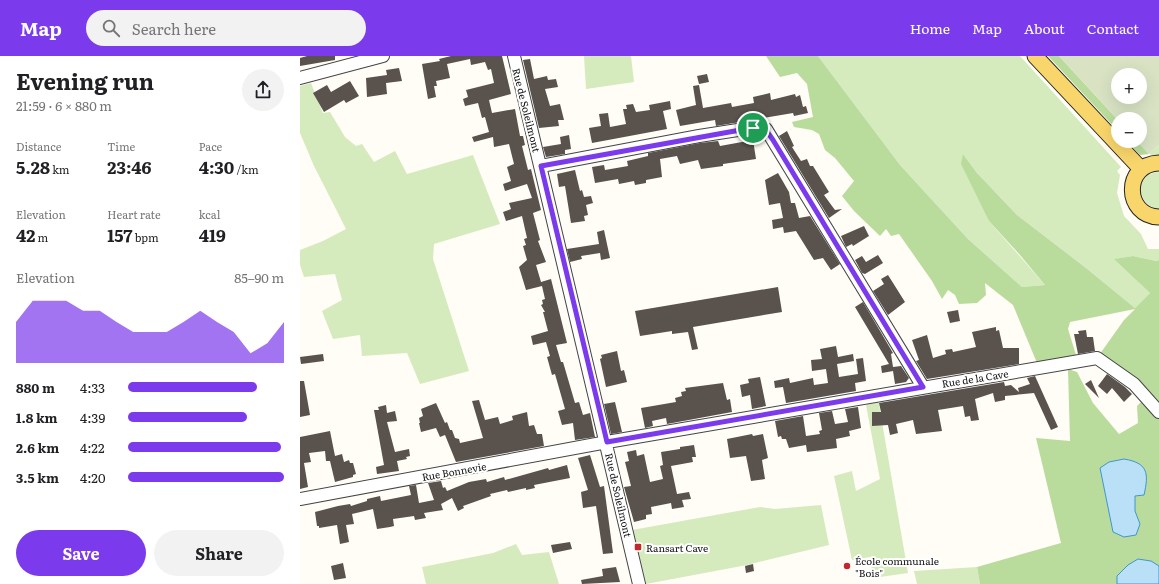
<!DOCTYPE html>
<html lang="en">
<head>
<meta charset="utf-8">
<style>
	body { margin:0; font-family:Literata,serif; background:#f2f2f2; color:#202124; height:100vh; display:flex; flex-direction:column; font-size:15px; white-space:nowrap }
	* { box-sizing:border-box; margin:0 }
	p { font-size:13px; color:#757577 }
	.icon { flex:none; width:22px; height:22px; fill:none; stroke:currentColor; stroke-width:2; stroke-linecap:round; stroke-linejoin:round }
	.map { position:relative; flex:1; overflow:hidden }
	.side { display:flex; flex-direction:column; background:#fff; width:300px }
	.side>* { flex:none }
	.buttons { position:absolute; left:811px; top:12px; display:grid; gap:8px }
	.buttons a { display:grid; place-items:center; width:36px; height:36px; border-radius:50%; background:#fff; box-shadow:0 4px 16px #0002; font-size:20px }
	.pin { position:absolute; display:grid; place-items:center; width:34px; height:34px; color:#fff; margin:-17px; border:2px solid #fff; border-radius:50%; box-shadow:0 1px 4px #0007 }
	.round { display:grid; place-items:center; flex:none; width:42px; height:42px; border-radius:21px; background:#f2f2f2 }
	.summary { display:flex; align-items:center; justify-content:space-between; height:68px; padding:0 16px }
	h1 { font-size:22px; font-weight:700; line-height:30px }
	.figures { display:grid; grid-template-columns:repeat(3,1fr); gap:6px; height:68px; padding:4px 16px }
	.figures div { display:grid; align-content:center }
	.figures b { font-size:17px; font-weight:700 }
	.figures small { font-size:11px; font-weight:400 }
	.figures p { font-size:11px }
	.chart { height:112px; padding:8px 16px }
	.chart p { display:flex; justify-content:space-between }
	.chart svg { width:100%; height:72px; margin-top:4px; fill:#7c3aed; opacity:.7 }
	.button { display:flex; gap:8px; margin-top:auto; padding:8px 16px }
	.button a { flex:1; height:46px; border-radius:24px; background:#7c3aed; color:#fff; font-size:16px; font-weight:700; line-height:46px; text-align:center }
	.button a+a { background:#f2f2f2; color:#202124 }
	ul { padding:0 16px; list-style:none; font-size:13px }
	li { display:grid; grid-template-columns:64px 48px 1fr; align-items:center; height:30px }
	li i { height:10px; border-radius:5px; background:#7c3aed }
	header { display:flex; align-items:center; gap:24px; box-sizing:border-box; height:56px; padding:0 20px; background:#7c3aed; color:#fff }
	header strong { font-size:19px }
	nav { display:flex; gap:22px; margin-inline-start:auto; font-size:14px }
	.search { width:280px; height:36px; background:#f2f2f2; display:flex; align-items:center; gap:10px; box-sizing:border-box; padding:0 14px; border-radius:22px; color:#757577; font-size:15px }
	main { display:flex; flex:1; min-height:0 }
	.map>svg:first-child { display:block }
	.green { fill:#d5ebbd }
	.forest { fill:#b9dc9c }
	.cemetery { fill:#d9e3c4; fill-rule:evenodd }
	.water { fill:#b9e0f7; stroke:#3f96cf }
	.building { fill:#5a524d }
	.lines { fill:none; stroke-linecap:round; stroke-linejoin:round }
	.minor-casing { stroke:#444; stroke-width:14 }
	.major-casing { stroke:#222; stroke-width:17 }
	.minor { stroke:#fff; stroke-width:12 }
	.major { stroke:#f9d66b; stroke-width:15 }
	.route-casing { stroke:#fff; stroke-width:8 }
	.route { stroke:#7c3aed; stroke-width:5 }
	.poi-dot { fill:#c4262e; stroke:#fff; stroke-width:1.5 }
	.labels { text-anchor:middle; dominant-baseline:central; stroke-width:4; stroke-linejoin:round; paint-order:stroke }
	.street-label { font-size:10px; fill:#111; stroke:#fff }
	.poi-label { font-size:10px; fill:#111; stroke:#fff; text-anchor:start }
</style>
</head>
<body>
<header>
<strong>Map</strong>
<div class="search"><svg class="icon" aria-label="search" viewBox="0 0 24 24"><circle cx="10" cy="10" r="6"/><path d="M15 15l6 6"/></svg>Search here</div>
<nav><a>Home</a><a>Map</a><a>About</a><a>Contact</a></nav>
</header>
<main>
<section class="side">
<div class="summary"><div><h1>Evening run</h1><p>21:59 · 6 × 880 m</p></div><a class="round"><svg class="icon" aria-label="share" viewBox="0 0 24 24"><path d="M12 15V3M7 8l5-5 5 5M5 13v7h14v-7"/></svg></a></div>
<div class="figures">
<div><p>Distance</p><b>5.28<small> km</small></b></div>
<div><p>Time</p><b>23:46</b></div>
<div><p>Pace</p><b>4:30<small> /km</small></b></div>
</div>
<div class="figures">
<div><p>Elevation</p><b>42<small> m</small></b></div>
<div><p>Heart rate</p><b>157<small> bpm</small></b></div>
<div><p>kcal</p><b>419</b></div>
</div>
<div class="chart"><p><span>Elevation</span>85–90 m</p>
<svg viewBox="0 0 160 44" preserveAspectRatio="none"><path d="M0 44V19L10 6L20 6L30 6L40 12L50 12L60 19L70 25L80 25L90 25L100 19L110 12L120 19L130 25L140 38L150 32L160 19V44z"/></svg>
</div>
<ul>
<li><b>880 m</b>4:33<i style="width:83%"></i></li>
<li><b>1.8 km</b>4:39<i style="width:76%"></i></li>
<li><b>2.6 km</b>4:22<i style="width:98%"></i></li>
<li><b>3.5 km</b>4:20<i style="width:100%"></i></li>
</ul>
<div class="button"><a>Save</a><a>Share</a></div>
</section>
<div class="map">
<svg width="859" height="528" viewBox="0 0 859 528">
	<rect width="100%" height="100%" fill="#fffdf5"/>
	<!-- green -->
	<path class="green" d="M284,0H331L334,26L286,33Z
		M518,0H720L821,111L817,115L820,119L817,137L824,160L841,178L848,193H859V204L856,205L833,200L815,203L850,237L835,252L786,212L717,159L677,117L663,98L689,165L745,229L722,231L668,183L600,109Z
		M11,27L23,57L30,56L45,81L56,90L62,88L74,106L95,95L107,118L173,99L200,168L134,188L133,203L169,315L120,328L107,297L62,300L60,279L33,283L22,255L42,244L35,218L4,221L0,209V194L23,185L46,173L14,110L0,77V30Z
		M859,89V101L849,98Z
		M859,116V153H858C834,147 835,117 859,116Z
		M578,343L608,517L573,522L570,501L552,504L534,420L552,415L556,435L580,423L566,349Z
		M521,449L529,489L447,509L346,528L332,474L460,451L475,453Z
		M216,488L222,499L249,496L259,528H126L122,511L193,497Z
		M677,511L680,528H617L614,515Z"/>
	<!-- forest -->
	<path class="forest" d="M466,0H518L600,109L668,183L722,231L745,229L720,199L689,165L661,108L663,98L677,117L717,159L786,212L835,252L850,237L814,203L833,200L856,205L859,204V528H680L677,511L761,487L736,382L770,385L768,313L777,316L793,347L819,378L838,367L837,350L844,343L797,302L824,264L835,253L770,266L768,273L776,299L737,307L713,249L685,227L686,239L677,247L659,248L655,239L648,234L642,243L632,225L599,178L591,180L586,173L580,180L554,155L542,140L554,125L535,102L525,94L519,78L512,74L494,71L492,66L513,61L507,28L497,17L480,21Z
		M748,0H759L818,64V75Z
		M827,85H837L849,98L840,99Z"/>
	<!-- cemetery -->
	<path class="cemetery" d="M759,0H859V89L849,98L837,85H840V63L818,64ZM818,19H840V41H818Z"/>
	<!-- water -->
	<path class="water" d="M824,403C848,407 849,417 844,439L835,440V455L840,468L836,479L824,481L813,476L800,412L809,406Z
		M838,503L851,505L859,510V528H817V520L828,509Z"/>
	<!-- building -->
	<path class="building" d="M7,0H35V4L0,10V2Z
		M151,0H202L211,38L189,44L192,57L215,53L220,80H223L225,89L222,90L228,114L231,113L241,154L233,157L240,184L238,185L246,206L236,209L241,226L251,223L267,287L256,289L261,306H263L275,347L279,346L283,359L290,357L295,381L275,384L273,367L262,369L258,355L265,353L255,318L252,319L247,301L250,300L246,286L233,289L231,280L248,275L243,256H245L241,249L243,248L242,244L245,243L242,230L226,234L219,211L227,204L223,190L226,189L224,183L227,182L222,160L206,165L203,156L211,153L209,147L232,142L227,128L205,135L203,128L211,125L207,111L214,108L209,88L194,91L193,81L174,86L172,81L189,76L185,61L182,62L178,47L165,50L163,43L168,41L166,34L194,27L191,13L188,14L185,6L171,9L170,3L147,8L150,22L136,25L137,30H134L136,41L128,43L122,8L140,5L139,3Z
		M230,3L234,23L247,20L248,24L256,23L258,31L245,33L250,50L260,48L264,64H258L259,70L239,72L223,4Z
		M99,12L102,25L86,27L87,38L67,41L66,22L87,19L86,14Z
		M407,18L409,26L399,28L397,20Z
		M50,25L59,40L46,47L44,44L24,56L13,37L27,29L31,36Z
		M399,29L403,52L431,47L432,51L454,47L453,41L470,37L471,44L495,38L496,41L500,39L503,51L506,50L508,57L494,60L493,57L416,70L415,64L380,70L376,54L396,49L393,30Z
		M370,45L371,53L363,55L367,73L292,87L289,72L301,70L299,58L308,57L310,71L326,68L323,53H327L326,49L333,48L336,56L350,54L349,49Z
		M487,75L494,90L492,91L501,105L507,103L510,110H513L529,136L524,139L532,150L535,154L542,153L529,162L479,80Z
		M269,79L271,93L265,94V98L246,101L243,91L261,88L260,81Z
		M453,84L456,103L423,108V110L401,113L398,104L380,108L377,100L360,103L362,121L346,124V127L335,129L334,125L319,128L318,123L295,127L292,111L304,109L305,114L328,110L327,105L348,100V97L400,87L418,85L420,90Z
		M275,114L280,135L282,134L284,141L291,140L293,147L286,149L288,159L284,160L285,165L271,167L265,130L259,131L257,118Z
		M478,117L489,136L491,147H495L499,162L510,160L540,208L531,214L523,202L514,204L496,175L484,177L483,171L473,173L472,164L483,162L480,147L469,149L465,124Z
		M564,170L569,180L553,190L552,188L546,191L541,180Z
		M304,174L310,202L301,204L300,197L281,200L282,203L270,206L267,193L299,188L297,176Z
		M578,199L583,207L565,218L562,217L555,204L562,200L566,206Z
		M588,219L605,246L588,259L573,235L584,228L581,223Z
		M478,231L482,256L393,271L398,293L392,294L388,276L372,278V275L340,280L335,255Z
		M563,246L593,297L591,298L593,311L601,310L609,322L606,326L595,328L593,315L582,317L581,310L589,308L555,251Z
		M658,254L660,265L650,267L647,256Z
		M696,271V275L699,274L703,292H719V308L627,323L616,305L619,304L612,284L627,279L633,302L646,298L645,294L652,293L653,296L676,291L672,276Z
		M786,274L787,281H793L795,295L778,298L774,278H779L778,275Z
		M536,290L538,301L553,298L554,305L537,308L539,321L558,318L556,303L563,302L566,325L555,327L556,335L486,347L483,331L475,332L474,325L489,322L490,327L513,322L514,329L528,327L526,313L512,315L511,304L522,303L520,293Z
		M317,295L321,315L324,314L327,326L306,331L300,303L302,302L301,299Z
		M23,298L24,305L1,308L0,301Z
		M807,318L825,331L832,338L824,346L812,332L807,338L798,330Z
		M735,320L758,371L751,374L734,337L705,340V344L695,346L693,337L675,343L679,364L671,365L670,360L665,361L663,350L638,354L642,375L616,378L613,364L596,368L598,377L590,379L588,369L572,370V356H581L579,347L704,326L705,330L711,329L719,336L718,332L730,328L727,322Z
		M460,321L466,350L452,353L450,339L442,341L440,329L449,327L448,323Z
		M791,324L799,342L785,328Z
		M0,325H4L10,359L0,361Z
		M423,327L427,344L430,343L432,356L367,368L366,362L352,365L353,370L345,372L341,352L376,346L375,342L382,340L381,336L386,335L385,332Z
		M179,344L185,364L198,361L200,368L213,364L212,360L227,356L229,370L234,369L237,378H242L244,390L156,406L145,379L140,381L136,372L121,376L119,367H120L119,362L123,360L121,353L136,347L145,367L147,366L150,374H152L155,382L159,383L160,387L183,382L172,345Z
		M315,346L322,376L311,378L304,348Z
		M86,349L87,357L95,355L97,365L87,366L95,396L109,393L110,400L106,401L107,403L97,405L99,415L77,418L76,411L84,409L74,354H79L78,351Z
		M558,351L561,372L549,375L550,380L536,383L537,392L507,396L506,389L489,392L486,383H482L481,380L478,381L475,365L503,360L506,380L520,378L519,375L522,374L519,357L532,355L535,368L548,366L545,353Z
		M30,375L35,400L42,398L44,406L49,404L50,407H53L56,418L53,419V421L35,426L30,405H26L25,395L9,397L11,406L4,407L8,431L0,433V381Z
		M452,378L453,380L463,378L468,402L462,404L465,423L451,425L446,400L430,402L427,383Z
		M394,389L396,401H392L393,406L371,410L377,438L389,436L391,443L382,444L384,451L372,453L371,447L351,451L352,458L346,459V463L334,466L324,431L331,430L325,406L329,405L327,396L336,394L337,400L344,398L350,426L363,423L360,410L363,409L361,396L380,393V391Z
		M290,399L300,431L304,430L313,497L303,498L296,450L283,452L281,436L288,434L278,402Z
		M267,409L270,422L234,429L235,432L226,434V432L208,436L207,434L190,438L191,440L163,450L164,452L158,455L152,442L141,448L143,454L124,457L126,462L115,464L114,460L93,463L94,470L90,471L77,473L73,453L52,458L54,468L46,469L49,486L40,488L37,469L19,472V470H17L15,456L38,450L50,448L51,450L67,445V443L80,440L81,445L111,439L109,430L116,429L119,447L134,444L128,427L141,425L143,432L145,431L147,435L169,426L186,423L187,426L204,421L205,424L248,412L249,414Z
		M270,486L272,493L253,497L251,489Z
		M43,507L46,522L34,524L31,510Z
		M453,508L454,515L446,517L445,510Z
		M316,511L320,526L282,528L281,524L303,520L302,513Z"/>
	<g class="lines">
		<!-- minor casing -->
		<g class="minor-casing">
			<path id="minor" d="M214,0L339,528
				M0,22L83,0
				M241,110L399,80L457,71L466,73L623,331
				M0,443L307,386L797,302L834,328L859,356"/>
		</g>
		<!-- major casing -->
		<g class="major-casing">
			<path id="major" d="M735,0L841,113
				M859,107C823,108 824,160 859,161"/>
		</g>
		<!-- minor -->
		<use href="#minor" class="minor"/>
		<!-- major -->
		<use href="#major" class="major"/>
	</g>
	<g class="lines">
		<!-- route casing -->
		<g class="route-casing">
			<path id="route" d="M457,71L466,74L473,84L623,331L307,386L241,110Z"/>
		</g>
		<!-- route -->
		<use href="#route" class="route"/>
	</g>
	<!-- markers -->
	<g class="poi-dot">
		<rect x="334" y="487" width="8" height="8" rx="2"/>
		<circle cx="547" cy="510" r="4"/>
	</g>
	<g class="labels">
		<!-- street labels -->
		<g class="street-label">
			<text transform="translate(227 54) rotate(76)">Rue de Soleilmont</text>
			<text transform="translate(675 322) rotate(-9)">Rue de la Cave</text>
			<text transform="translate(154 415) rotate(-10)">Rue Bonnevie</text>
			<text transform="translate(319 439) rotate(77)">Rue de Soleilmont</text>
		</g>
		<!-- poi labels -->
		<g class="poi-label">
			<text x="346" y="491">Ransart Cave</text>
			<text x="555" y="504">École communale<tspan x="555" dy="12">"Bois"</tspan></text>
		</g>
	</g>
</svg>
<div class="buttons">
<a>+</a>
<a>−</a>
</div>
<div class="pin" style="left:453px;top:72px;background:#1e9e55"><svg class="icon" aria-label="arrive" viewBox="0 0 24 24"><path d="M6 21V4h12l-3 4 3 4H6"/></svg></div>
</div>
</main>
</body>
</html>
